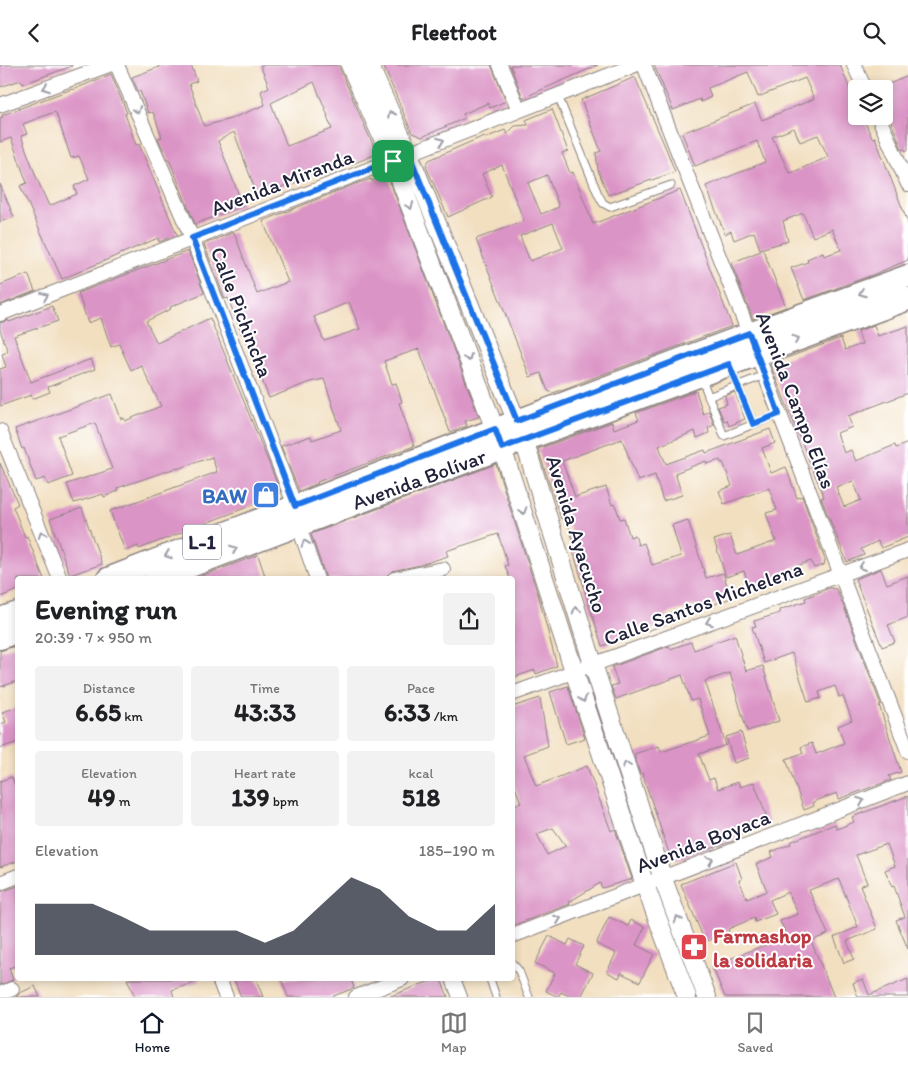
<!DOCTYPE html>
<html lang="en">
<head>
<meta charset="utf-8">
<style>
	body { margin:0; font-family:Itim,sans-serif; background:#f2f2f2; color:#202124; height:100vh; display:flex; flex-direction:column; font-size:19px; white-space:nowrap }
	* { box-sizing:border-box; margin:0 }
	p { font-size:16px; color:#757577 }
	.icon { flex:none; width:28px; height:28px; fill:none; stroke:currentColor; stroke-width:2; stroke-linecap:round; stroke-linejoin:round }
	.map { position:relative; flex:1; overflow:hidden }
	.panel { position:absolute; left:15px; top:511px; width:500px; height:405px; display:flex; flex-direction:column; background:#fff; border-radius:5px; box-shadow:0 2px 8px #0003 }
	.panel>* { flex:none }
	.tools { position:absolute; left:848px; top:15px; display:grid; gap:10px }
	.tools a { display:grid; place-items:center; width:45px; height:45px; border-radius:5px; background:#fff; box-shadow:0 2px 8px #0003; font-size:25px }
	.pin { position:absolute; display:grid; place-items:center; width:42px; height:42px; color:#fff; margin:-21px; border-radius:10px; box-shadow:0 2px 8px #0006 }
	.round { display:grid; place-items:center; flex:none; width:52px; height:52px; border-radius:5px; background:#f2f2f2 }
	.summary { display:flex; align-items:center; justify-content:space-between; height:85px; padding:0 20px }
	h1 { font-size:28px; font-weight:800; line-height:38px }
	.metrics { display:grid; grid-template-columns:repeat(3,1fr); gap:8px; height:85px; padding:5px 20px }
	.metrics div { display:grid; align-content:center; border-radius:5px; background:#f2f2f2; text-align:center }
	.metrics b { font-size:25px; font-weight:800 }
	.metrics small { font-size:14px; font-weight:400 }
	.metrics p { font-size:14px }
	.chart { height:140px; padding:10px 20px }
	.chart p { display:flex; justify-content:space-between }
	.chart svg { width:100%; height:90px; margin-top:5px; fill:#111827; opacity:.7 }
	header { display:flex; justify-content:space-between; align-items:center; height:65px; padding:0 20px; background:#fff; font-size:22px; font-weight:800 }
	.dock { display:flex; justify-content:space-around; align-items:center; height:70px; border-top:1px solid #e0e0e0; background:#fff; font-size:14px; color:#757577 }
	.dock a { display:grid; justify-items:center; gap:2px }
	.dock .on { color:#111827 }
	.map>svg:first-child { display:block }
	.building { fill:#db94c6; fill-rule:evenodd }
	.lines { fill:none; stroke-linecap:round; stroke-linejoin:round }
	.service-casing { stroke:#8a807e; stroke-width:9 }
	.minor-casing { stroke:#8a807e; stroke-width:16 }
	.tertiary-casing { stroke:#8a807e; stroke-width:20 }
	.primary-casing { stroke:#8a807e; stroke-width:25 }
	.service { stroke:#fff; stroke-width:7 }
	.minor { stroke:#fff; stroke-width:14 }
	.tertiary { stroke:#fff; stroke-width:18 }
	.primary { stroke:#fff; stroke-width:22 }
	.oneway { stroke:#9c9ca7 }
	.route-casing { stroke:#fff; stroke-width:10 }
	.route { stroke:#1a73e8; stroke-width:6 }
	.labels { text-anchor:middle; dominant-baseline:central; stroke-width:4; stroke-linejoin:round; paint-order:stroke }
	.shield { fill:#fff; stroke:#646476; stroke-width:1 }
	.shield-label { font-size:20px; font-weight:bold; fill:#22223b }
	.street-label { font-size:21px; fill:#22223b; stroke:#fff }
	.shop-label { font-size:21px; font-weight:bold; fill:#366cbe; stroke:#fff; text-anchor:end }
	.health-label { font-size:21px; font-weight:bold; fill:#be3a42; stroke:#fff; text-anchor:start }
</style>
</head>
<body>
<header><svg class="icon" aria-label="back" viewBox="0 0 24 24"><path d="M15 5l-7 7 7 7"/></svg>Fleetfoot<svg class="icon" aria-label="search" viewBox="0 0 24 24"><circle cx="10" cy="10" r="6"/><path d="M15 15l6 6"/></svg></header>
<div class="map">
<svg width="908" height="932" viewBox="0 0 908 932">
	<rect width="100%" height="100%" fill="#fff"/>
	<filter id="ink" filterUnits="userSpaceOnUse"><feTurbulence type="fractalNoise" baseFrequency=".02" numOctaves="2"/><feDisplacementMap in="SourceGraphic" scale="10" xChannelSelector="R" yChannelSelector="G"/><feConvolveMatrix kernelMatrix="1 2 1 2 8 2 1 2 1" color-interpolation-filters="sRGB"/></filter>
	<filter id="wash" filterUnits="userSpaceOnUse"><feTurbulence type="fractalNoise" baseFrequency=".0096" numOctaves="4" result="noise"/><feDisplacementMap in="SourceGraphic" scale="20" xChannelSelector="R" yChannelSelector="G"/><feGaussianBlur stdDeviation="1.12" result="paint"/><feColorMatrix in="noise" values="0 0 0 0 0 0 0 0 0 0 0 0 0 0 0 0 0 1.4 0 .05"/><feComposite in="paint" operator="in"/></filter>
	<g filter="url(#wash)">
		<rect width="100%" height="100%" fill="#f2dfc0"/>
		<g id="blocks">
			<!-- building -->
			<path class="building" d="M0,0H72V1L23,19L21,15L0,22Z
				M158,0H191L197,16L189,19L204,61L230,54L265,40L261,26L269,22L260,0H338L377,89L347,101L344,95L299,112L300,116L257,130L234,67L218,76L243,141L195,159L169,94L168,95L158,73L162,72L153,47L148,48L140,26H138L132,12L159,2ZM314,17L328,51H327L332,64L287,81L271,38Z
				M383,0H491L506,36L490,43L488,38L463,49L465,53L422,72L412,68Z
				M510,0H598L523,33Z
				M654,0H840L854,34V38L851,39L858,57L864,55L872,73L875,72L908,158V195L872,210L804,235L791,203L808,197L807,194L823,187L824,191L841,185L832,164L813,172L803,148L783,156L788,176L760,184L754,167L734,175L731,166L725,169L706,121L765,97L757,76L695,101L682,68L755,39L762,55L814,34L805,13L758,32L748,7L708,23L711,32L701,37L700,34L673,45ZM794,63L800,77L818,70L828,92L791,108L789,107L772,72Z
				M111,9L127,48L125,49L136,80L139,79L177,170L159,177L158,173L62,214L20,121L27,118L11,73L0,77V53L3,52L2,50L72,24V25ZM54,47L56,48L71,93L79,91L89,114L74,121L77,129L49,141L37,114L21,71L27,69L23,59Z
				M908,11V86L902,84L884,39V21Z
				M635,12L667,86L675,107L608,130L598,105L596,88L601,86L581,35Z
				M552,44L568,86L562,88L570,108L573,107L593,159L680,125L732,261L553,328L548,326L541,308L530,312L476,174L524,156L502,100L482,109L492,132L448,152L426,101L429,95L484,71L485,73L505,65L507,69L515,61L528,60L526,55ZM547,110L559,142L541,149L528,118ZM553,158L563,183L530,196L520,171Z
				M384,111L389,114L479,352L465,356L467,361L450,367L419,284L384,296L392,319L396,318L402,337L399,338L414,381L317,417L318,418L299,426L281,381L311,371L312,375L341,365L324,314L310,317L269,333L244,269L242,270L228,233L225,234L204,179L234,167L257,229L288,217L263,156L355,119L371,114L372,116ZM349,237L360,264L324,276L314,252Z
				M0,119L14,152L0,157Z
				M763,185L786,242L753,254L731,198Z
				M188,186L204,228L170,242L171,244L146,256L157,278L210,253L281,428L275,430L277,434L264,438L263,436L139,484L138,481L125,486L110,446L217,407L212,392L177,404L176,403L117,423L118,426L104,432L103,429L74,438L67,419L112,404L95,358L58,371L72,411L48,420L45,413L36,416L24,383L22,384L15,364L112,329L121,354L124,353L125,356L161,341L141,300L131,305L119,279L111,282L101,253L88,258L78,228Z
				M28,209L35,226L0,240V220Z
				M52,241L58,256L14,271L31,317L91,294L95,304L48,322L50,327L32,334L31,330L0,341V304L6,302L2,289L8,287L0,265V258L8,255L9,257Z
				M874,260L878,271L908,261V328L848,351L852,362L837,368L844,388L851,385L856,396L895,380L896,383L908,378V472L881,483L878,476L861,484L864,490L847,497L821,433L824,432L770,299L841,273L845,285L862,279L858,266ZM853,416L861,435L844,442L836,422Z
				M696,326L703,349L709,346L714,360L708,363L709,368L697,373L695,366L659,381L666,399L705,385L706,388L770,364L775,378L762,383L771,408L786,402L797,433L802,431L825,495L824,500L814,503L811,496L791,503L794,511L751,526L744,506L726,512L714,475L730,470L737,490L776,476L766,448L777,445L769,423L724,439L719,426L732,421L723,397L721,398L720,395L707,399L706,396L675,408L682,430L663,436L655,410L638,416L622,374L562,396L575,432L606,422L612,440L615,439L620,454L624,453L630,472L635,470L638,480L644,478L652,500L681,491L672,460L688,455L706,513L723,508L731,533L698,545L696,540L665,550L667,559L602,581L573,486L576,485L569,462L566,453L561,454L538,384L612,357L614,364L639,355L636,348Z
				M735,327L745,354L729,361L727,355L724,356L718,342L727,339L725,331Z
				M0,398L18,439L13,442L25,472L27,471L44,514H18V525L0,532Z
				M496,399L539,533L557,601L536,609L535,605L512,613V514H510L505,501L508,500L498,469L446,486L448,491L420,500L392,506L386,512L379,514H326L311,469Z
				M82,443L102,499L70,510L50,454Z
				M258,490L266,514H194Z
				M881,504L887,519L908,511V552L888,560L895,577L882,582L855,514Z
				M829,523L836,524L844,542L881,640H879L901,707L889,711L891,715L839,734L837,728L813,737L814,741L804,745L786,694L803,688L801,682L812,678L816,689L844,678L838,661L852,655L843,631L839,632L835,621L819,627L821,633L808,637L792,588L764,598L752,562L756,561L754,556L780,548L779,545L806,536L805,533Z
				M735,570L746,606L763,601L779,656L747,666L730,608L705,616L726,680L699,689L709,715L714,713L718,724L738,717L740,722L754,717L769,758L737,770L739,774L678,795L670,791L642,708L640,709L634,689L659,681L661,687L710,671L698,634L691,636L682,610L616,634L611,621L618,619L612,602L669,581L670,584L691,577L694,585Z
				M18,580V616L0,622V586Z
				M568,621L585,673L566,679L550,627Z
				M540,633L548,681L524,690L536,721L587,701L611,766L615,764L632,814L602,823L600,818L569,837L570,839L512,861V741L521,738L512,714V642ZM553,763L566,781L547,790L537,769Z
				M18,642V677L0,683V659L6,657L2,647Z
				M741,667L749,693L734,698L726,672Z
				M12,712L15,721L18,720V796L0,802V716Z
				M908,731V884L896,855L905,852L894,821L892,822L885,805L895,801L887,779L856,790L867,818L860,821L877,864L847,876L854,894L844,898L834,872L858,862L839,814L809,825L828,869L811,876L834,932H725L712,901L787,871L780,856L798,849L788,827L770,835L776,849L755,857L754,853L728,864L729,867L705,877L681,819L736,797L742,814L739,815L747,834L767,826L756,799L773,792L771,787L791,779L790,777L835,759L837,764L854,757L852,752Z
				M18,821V900L9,903L13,915L0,920V827Z
				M609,852L628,861L631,855L645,862L636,880L654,889L640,917L621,908L619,913L607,907L616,888L596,879Z
				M549,871L567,880L570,874L584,881L575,899L593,908L581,932H571L561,927L558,932L546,926L555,908L535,898Z
				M127,914H200V916L172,925L174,932H135Z
				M234,914H256L263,932H241Z
				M281,914H351L354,923L331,932H288Z
				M435,914H441L448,932H388Z
				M863,914L869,930L908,914V932H858L853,918Z
				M35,921L40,932H16L20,928Z"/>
		</g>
	</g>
	<g filter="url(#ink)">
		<use href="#blocks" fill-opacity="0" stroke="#8a807e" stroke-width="1"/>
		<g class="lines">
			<!-- service casing -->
			<g class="service-casing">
				<path id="service" d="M558,31L598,129L603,138L610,142L671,120
					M730,302L753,359
					M701,312L724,371L779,349
					M708,332L765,310
					M512,898L519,906L529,932
					M490,914L496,932"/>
			</g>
			<!-- minor casing -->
			<g class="minor-casing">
				<path id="minor" d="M117,0L192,173L295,441L298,459L317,514
					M500,0L519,45
					M644,0L749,268L908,686
					M854,0L865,24
					M0,40L109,0
					M878,51L908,119
					M0,249L635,0
					M0,366L60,514
					M394,514L443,504
					M512,629L908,485
					M0,818L18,811
					M512,871L908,718
					M219,914L226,932
					M453,914L460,932
					M0,929L12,924
					M356,932L402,914"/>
			</g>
			<!-- tertiary casing -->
			<g class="tertiary-casing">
				<path id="tertiary" d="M350,0L393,96L502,383L574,606L645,820L687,932
					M369,0L409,89L524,375L593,599L663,814L707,932"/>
			</g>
			<!-- primary casing -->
			<g class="primary-casing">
				<path id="primary" d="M108,514C374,410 640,308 908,211
					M156,514L502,383L908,234
					M0,554L18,548
					M0,573L18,566"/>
			</g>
			<!-- service -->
			<use href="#service" class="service"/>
			<!-- minor -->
			<use href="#minor" class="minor"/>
			<!-- tertiary -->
			<use href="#tertiary" class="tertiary"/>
			<!-- primary -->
			<use href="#primary" class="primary"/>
		</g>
		<!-- one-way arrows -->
		<defs><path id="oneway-chevron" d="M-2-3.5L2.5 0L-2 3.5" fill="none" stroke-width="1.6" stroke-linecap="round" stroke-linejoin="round" transform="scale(1.25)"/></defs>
		<g class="oneway">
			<use href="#oneway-chevron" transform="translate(46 23) rotate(160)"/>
			<use href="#oneway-chevron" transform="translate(137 45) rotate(67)"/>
			<use href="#oneway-chevron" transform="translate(391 49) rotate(-114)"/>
			<use href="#oneway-chevron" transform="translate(441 76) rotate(-21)"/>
			<use href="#oneway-chevron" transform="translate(410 141) rotate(69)"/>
			<use href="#oneway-chevron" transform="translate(862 228) rotate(160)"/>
			<use href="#oneway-chevron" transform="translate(45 231) rotate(-22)"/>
			<use href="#oneway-chevron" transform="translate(796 274) rotate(-20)"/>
			<use href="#oneway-chevron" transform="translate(468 293) rotate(69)"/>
			<use href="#oneway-chevron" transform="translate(523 446) rotate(72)"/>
			<use href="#oneway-chevron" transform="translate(42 469) rotate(-112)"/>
			<use href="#oneway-chevron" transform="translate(305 478) rotate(-109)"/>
			<use href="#oneway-chevron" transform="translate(234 484) rotate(-21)"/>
			<use href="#oneway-chevron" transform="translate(168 490) rotate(159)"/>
			<use href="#oneway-chevron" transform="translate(862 502) rotate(160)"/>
			<use href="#oneway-chevron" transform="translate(576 545) rotate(-107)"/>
			<use href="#oneway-chevron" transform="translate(709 557) rotate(160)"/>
			<use href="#oneway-chevron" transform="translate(583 634) rotate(72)"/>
			<use href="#oneway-chevron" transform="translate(626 700) rotate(-108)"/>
			<use href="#oneway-chevron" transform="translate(861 736) rotate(-21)"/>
			<use href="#oneway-chevron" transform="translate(710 795) rotate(-21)"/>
			<use href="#oneway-chevron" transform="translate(558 854) rotate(-21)"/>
			<use href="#oneway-chevron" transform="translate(678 854) rotate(-111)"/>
		</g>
	</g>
	<g class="lines" filter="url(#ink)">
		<!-- route casing -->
		<g class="route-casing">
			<path id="route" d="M409,89L517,356L749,268L779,349L753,359L729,299L502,383L495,364L295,441L192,173Z"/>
		</g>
		<!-- route -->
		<use href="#route" class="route"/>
	</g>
	<!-- icons -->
	<defs>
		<g id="shop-square" transform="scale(1.4375)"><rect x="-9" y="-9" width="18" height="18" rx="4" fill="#3f7fe0" stroke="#fff"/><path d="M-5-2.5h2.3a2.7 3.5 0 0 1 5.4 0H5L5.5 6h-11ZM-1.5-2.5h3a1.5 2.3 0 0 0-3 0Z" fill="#fff"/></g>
		<g id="pharmacy-square" transform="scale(1.4375)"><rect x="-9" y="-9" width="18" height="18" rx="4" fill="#e0444e" stroke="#fff"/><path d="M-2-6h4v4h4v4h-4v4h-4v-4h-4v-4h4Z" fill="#fff"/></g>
	</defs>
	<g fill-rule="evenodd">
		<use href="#shop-square" x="266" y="430"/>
		<use href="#pharmacy-square" x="694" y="882"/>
	</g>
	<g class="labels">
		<!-- shield labels -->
		<rect class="shield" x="183" y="459.5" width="38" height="35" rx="4"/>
		<g class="shield-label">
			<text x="202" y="477">L-1</text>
		</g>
		<!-- street labels -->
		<g class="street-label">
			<text transform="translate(282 117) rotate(-21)">Avenida Miranda</text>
			<text transform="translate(242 247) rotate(69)">Calle Pichincha</text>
			<text transform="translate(796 335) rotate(69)">Avenida Campo Elías</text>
			<text transform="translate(419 414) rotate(-20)">Avenida Bolívar</text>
			<text transform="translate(577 469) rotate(73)">Avenida Ayacucho</text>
			<text transform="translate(703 538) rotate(-20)">Calle Santos Michelena</text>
			<text transform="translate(703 776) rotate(-21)">Avenida Boyaca</text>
		</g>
		<!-- shop labels -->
		<g class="shop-label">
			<text x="247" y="430">BAW</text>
		</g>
		<!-- health labels -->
		<g class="health-label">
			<text x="713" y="870">Farmashop<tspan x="713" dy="24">la solidaria</tspan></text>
		</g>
	</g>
</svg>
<div class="tools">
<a><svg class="icon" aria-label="layers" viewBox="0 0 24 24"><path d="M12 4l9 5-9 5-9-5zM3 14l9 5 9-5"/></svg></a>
</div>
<div class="pin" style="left:393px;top:96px;background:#1e9e55"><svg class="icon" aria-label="arrive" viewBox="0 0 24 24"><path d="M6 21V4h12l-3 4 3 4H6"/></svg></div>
<section class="panel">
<div class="summary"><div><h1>Evening run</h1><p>20:39 · 7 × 950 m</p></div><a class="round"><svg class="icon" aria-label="share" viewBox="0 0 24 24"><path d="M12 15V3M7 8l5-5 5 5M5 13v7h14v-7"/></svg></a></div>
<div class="metrics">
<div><p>Distance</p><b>6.65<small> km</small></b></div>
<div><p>Time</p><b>43:33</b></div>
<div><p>Pace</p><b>6:33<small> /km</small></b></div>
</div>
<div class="metrics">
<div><p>Elevation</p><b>49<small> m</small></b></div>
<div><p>Heart rate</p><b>139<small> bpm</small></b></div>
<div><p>kcal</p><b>518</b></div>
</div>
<div class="chart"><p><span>Elevation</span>185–190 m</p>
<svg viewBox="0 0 160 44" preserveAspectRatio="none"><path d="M0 44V19L10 19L20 19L30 25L40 32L50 32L60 32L70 32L80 38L90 32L100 19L110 6L120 12L130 25L140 32L150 32L160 19V44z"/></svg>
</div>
</section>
</div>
<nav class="dock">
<a class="on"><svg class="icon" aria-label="home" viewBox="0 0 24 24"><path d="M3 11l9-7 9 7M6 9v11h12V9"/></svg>Home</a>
<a><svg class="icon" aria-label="map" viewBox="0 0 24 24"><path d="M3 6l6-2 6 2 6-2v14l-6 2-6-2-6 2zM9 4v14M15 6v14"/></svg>Map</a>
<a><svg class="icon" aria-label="saved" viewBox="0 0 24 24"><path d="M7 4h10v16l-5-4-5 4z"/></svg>Saved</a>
</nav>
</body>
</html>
